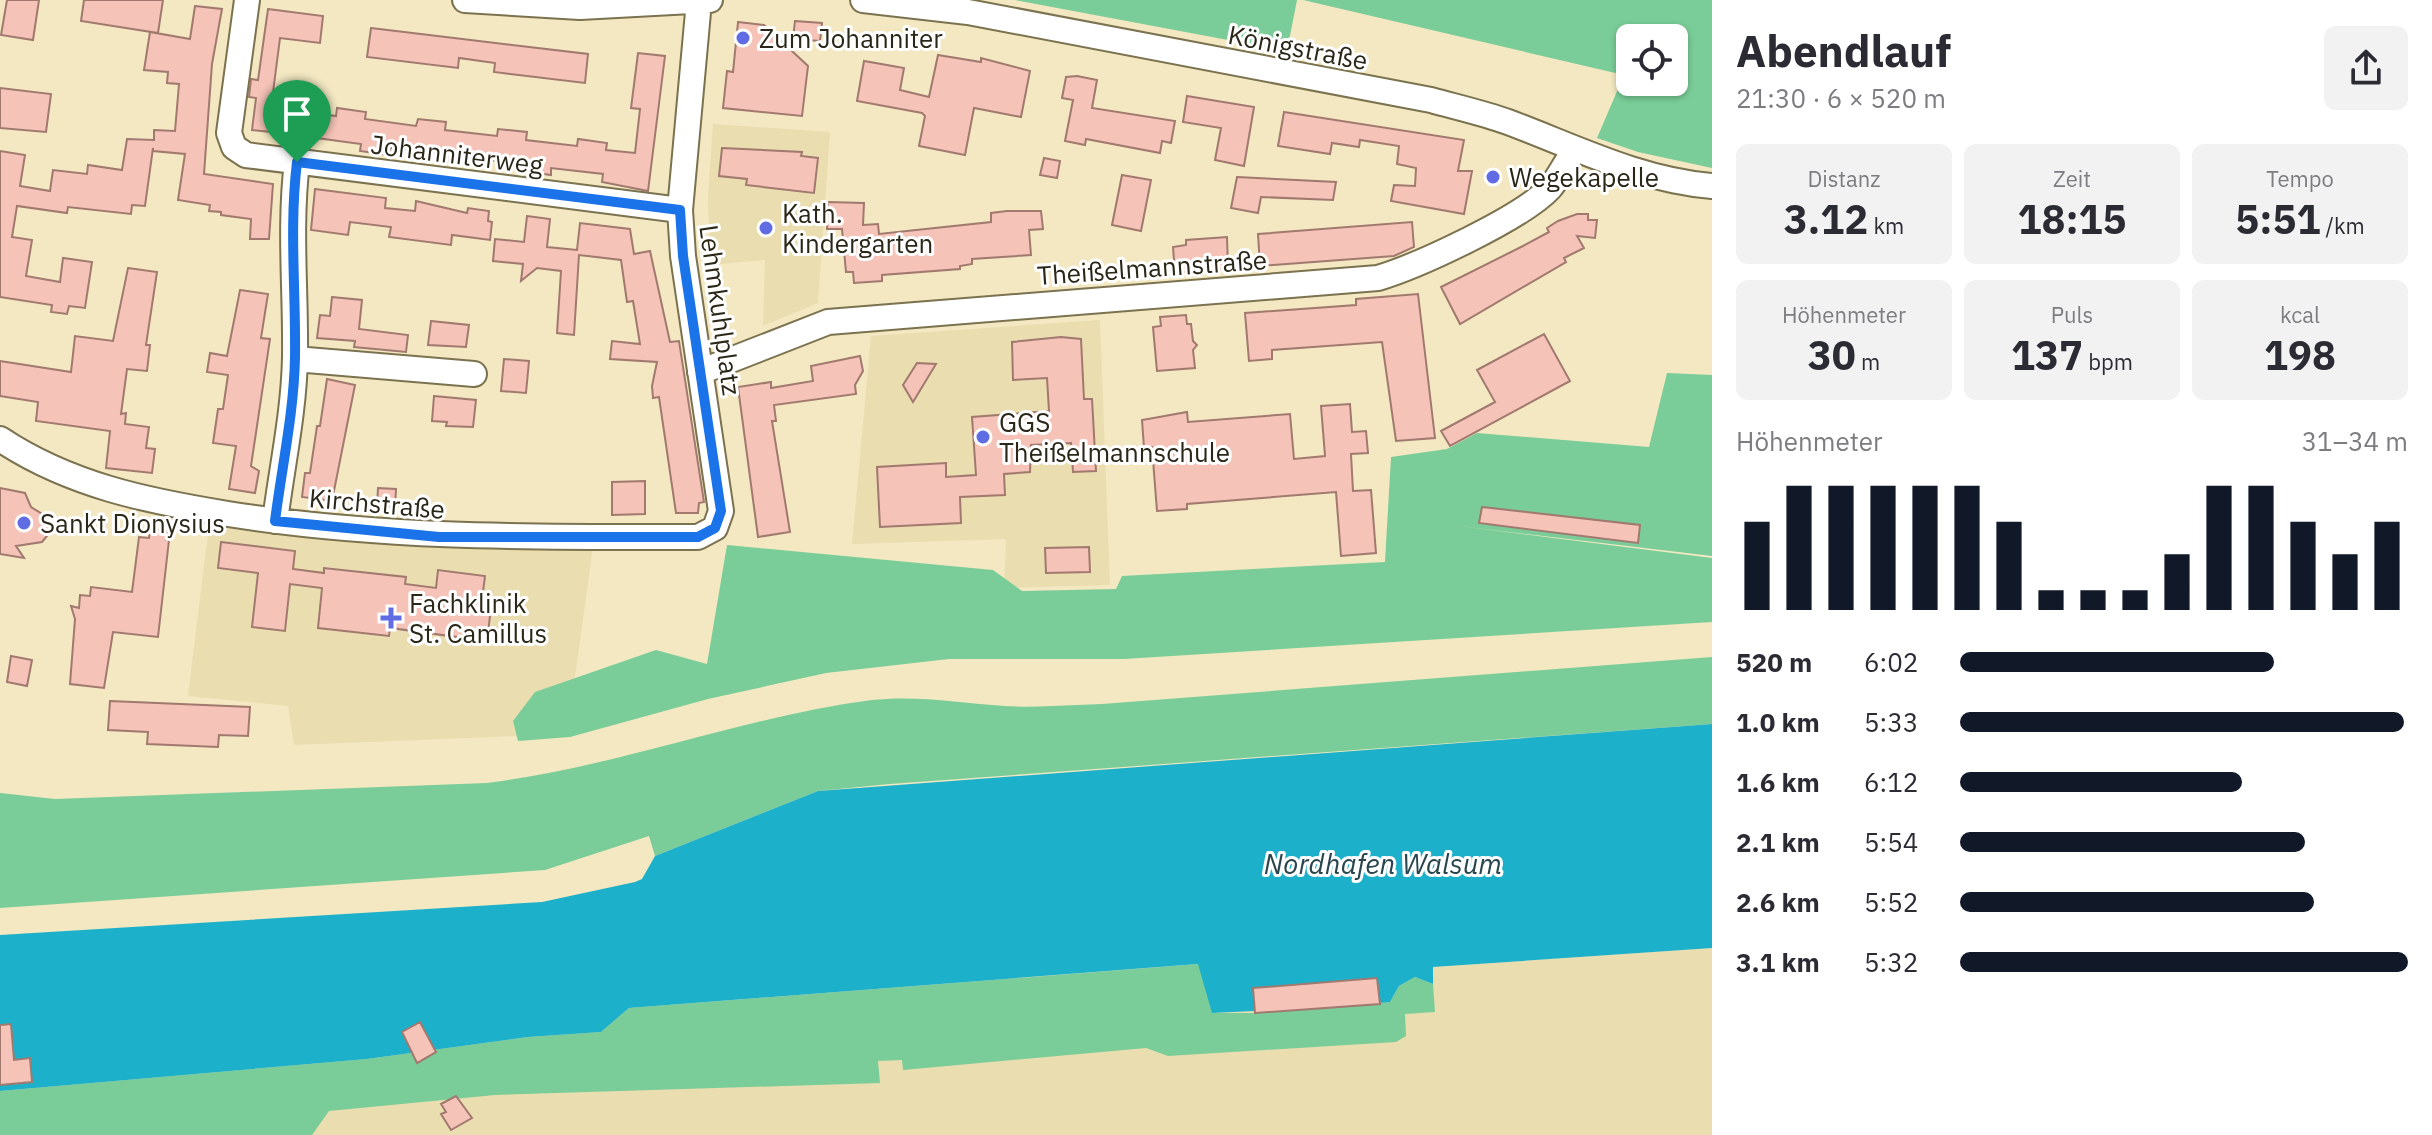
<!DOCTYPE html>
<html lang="de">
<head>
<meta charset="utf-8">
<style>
	body { margin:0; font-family:"IBM Plex Sans",sans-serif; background:#f2f2f3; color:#2b2b33; height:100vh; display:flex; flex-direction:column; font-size:30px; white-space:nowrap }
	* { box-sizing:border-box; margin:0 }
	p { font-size:26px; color:#7c7c81 }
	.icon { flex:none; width:44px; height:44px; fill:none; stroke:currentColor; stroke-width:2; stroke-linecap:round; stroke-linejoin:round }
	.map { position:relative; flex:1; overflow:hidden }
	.drawer { display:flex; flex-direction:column; background:#fff; width:720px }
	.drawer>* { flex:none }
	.controls { position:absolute; left:1616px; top:24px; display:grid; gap:16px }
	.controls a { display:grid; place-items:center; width:72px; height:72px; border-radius:12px; background:#fff; box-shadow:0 2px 6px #0004; font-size:40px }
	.pin { position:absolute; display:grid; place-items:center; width:68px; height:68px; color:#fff; margin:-82px -34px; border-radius:50% 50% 50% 0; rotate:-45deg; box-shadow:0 0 8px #0007 }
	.pin .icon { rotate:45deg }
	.round { display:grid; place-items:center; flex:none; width:84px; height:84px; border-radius:12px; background:#f2f2f3 }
	.overview { display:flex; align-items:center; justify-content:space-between; height:136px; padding:0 24px }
	h1 { font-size:44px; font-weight:700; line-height:60px }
	.metrics { display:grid; grid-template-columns:repeat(3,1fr); gap:12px; height:136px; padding:8px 24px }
	.metrics div { display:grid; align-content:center; border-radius:12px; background:#f2f2f3; text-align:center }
	.metrics b { font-size:40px; font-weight:700 }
	.metrics small { font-size:22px; font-weight:400 }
	.metrics p { font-size:22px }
	.chart { height:224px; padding:16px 24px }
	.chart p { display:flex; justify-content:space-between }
	.chart svg { width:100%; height:144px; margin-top:8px; stroke:#111827; stroke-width:6 }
	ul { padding:0 24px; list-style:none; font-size:26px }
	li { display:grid; grid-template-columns:128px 96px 1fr; align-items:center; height:60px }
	li i { height:20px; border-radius:10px; background:#111827 }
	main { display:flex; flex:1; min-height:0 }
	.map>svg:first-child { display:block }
	.built { fill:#eaddb0 }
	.green { fill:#7acd98; fill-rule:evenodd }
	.water { fill:#1cb0cb }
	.building { fill:#f5c3b7; stroke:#a1796f; stroke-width:2 }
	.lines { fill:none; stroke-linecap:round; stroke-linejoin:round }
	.minor-casing { stroke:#7b724f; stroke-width:28 }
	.minor { stroke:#fff; stroke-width:24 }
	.route-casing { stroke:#fff; stroke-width:16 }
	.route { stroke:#1a73e8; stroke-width:10 }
	.poi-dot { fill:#5f6ce4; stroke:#fff; stroke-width:3 }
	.labels { text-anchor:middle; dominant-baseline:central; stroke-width:6; stroke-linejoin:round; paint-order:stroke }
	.poi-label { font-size:26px; fill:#2b2718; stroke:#fff; text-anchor:start }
	.street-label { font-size:26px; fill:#2b2718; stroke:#fff }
	.water-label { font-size:28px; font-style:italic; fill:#2a464d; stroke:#fff }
</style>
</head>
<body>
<main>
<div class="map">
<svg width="1712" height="1135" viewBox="0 0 1712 1135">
	<rect width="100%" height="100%" fill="#f3e8c2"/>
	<!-- built -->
	<path class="built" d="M713,124L830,132L818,303L763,326L765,260L710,265L708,197Z
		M1100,320L1110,585L1004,588L1006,539L852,544L871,336Z
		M210,517L594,540L567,734L294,745L288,706L188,696Z
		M1712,948V1135H0V1091L367,1059L528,1037L1199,964L1212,1013L1254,1011L1253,988L1367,978H1377L1379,1003L1433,967Z"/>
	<!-- green -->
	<path class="green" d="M1015,0H1297L1287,51Z
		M1303,0H1712V168L1638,152L1597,138L1624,75ZM1630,38H1674V82H1630Z
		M1667,373L1712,375V556L1459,526L1712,558V622L1124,659H949L826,673L708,699L570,737L518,741L513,721L535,692L656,650L707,664L727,545L993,570L1022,591L1116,589L1122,576L1385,562L1391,457L1447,449L1477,433L1649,447Z
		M1712,657V724L890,784L818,791L655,856L649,836L545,870L0,908V793L55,799L487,783C617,767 741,717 872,700C916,695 961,703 1005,706C1037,708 1069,705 1102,704Z
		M1199,964L1213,1013H1255L1390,1002L1399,986L1415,977L1433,984L1435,1012L1405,1014L1406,1036L1396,1042L1168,1056L1146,1048L903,1070L902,1060L878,1061L880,1083L495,1095L329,1111L312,1135H0V1091L367,1059L528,1037L601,1032L629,1008Z"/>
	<!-- water -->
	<path class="water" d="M1712,724V948L1433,967V984L1415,977L1399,986L1390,1002L1380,1003L1377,979L1253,988L1255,1011L1212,1013L1198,964L629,1008L601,1032L528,1037L367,1059L0,1091V935L542,902L635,882L642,879L655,856L818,791Z"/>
	<!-- building -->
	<path class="building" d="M7,0H39L33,40L1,35Z
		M84,0H163L158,33L81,21Z
		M195,6L222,9L212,64L204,174L273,184L269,239H250L251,219L221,215V212L209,211L210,205L178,200L185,154L153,151V148L145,206L132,205L131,214L68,207L67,213L17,206L12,237L32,240L26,276L60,282L63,258L92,262L85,308L69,306L67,314L51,312L52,305L0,297V151L25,155L20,186L50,191L53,170L87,174L88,165L122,170L127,139L154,140V130L175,131L179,84L167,83L168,72L144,70L150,32L190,39Z
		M268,9L323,16L320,43L280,38L272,100L285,101L284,109L336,116L337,108L366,112L365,119L416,126L418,119L446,122L445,130L497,136L498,129L527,132L526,140L577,146L578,139L607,143L606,150L635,153L640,109L631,108L638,53L665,56L648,191L602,182L603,174L551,168V175L522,171L523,164L471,158L470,164L441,161L442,154L390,148L389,155L360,151L361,144L309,137V144L280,140L281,133L252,130L256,98L249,97L251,79L258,80Z
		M795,21L822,23L820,41L793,39Z
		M738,22L764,25L808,66L802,116L723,108L727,71L733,72Z
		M371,28L588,54L585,83L494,72L495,63L459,58L458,68L367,57Z
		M938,55L981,62V58L1030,71L1021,117L974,108L965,155L919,146L925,116L922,113L857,101L864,61L904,68L900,90L929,97Z
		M1077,76L1097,80L1092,108L1175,121L1171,143L1162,141L1160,153L1086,139L1085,145L1065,141L1073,100L1062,98L1066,77Z
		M0,88L51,94L46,132L0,128Z
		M1187,96L1254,107L1244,166L1215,160L1221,128L1183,122Z
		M1284,112L1464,140L1458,171H1472L1464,214L1391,201L1394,185L1415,186L1416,168L1397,164L1399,146L1360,140L1359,147L1332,143L1330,154L1278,146Z
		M722,148L802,152L801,156L818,158L814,193L746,185L747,179L719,176Z
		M1044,158L1060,161L1057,178L1040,175Z
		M1122,175L1151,180L1141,231L1112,225Z
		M1237,177L1336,182L1333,200L1261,197L1258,213L1231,208Z
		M315,189L386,198L385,208L415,211L416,201L467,213L468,208L489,211L488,221L492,222L490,240L452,235L451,245L389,237L391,227L350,222L348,235L311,230Z
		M828,202L864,203L863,225L878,224L879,234L991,222V213L1007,211H1041L1043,229L1029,230L1031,255L972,259V264L960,266V269L882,275V281L854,283L853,272H846L842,229H827Z
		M1577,214H1588V220H1597L1595,238L1577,236L1584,248L1564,258L1566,262L1460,324L1441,287L1523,246L1549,232L1547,228L1558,221Z
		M527,216L550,219L547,247L577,250L580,223L630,229L634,254L650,251L670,342L679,341L704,502L699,503L698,513H676L659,397L653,398L652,386L657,362L610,359L612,341L640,344L633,301L627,302L621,260L579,255L574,335L557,333L561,271L537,268L521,281L523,264L493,261L495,239L524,242Z
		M1412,222L1414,247L1394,256L1260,266L1258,234Z
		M1227,237L1228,268L1175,273L1173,247L1186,245V240Z
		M128,268L157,272L146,345H150L147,371L127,369L121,414L126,413L125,424L149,427L146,448L155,449L152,473L106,468L110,431L36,421L38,402L0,396V361L71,372L75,336L113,341Z
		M240,290L268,294L261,338L270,339L251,466L259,471L255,493L229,489L236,446L213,443L218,409H223L228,375L207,372L210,353L227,356Z
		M1418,294L1435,438L1396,441L1382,342L1272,350V359L1249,361L1245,313L1356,305V299Z
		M332,297L362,300L359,329L408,335L406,352L354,347L355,341L317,338L320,315L330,316Z
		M1186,315L1187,324H1191L1193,341L1197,345L1193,350L1195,368L1157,371L1153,327L1161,326L1160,317Z
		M431,321L469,325L466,347L428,345Z
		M1544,334L1570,381L1450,446L1441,431L1495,402L1477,370Z
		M1061,337L1081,339L1084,399H1092L1096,471L1073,472L1071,443L1031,445L1030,472L1004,474L1005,495L960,497L961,523L880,527L877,467L946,463V477L976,475L972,417L1049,411L1047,378L1013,380L1012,342Z
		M860,356L863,371L855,385L856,394L774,405L776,421H772L790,532L758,537L738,387L771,382V388L813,381L811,366Z
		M504,359L529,361L526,393L501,391Z
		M917,363L936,364L913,402L903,385Z
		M327,379L355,385L332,501L302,497L305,473H310L317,426H320Z
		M434,396L476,400L473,427L446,426L447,422L432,421Z
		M1350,404L1352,432L1366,431L1368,453L1351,454L1353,491L1371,490L1376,553L1341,556L1336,492L1187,504V509L1157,511L1152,447L1144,448L1142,420L1187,412L1188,422L1290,414L1294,459L1325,456L1321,406Z
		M645,481V514L612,515V482Z
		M0,488L25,493L31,507L47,517L51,531L42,542L16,546L24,558L0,554Z
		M378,488L396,489L395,507L377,506Z
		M1482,507L1640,525L1638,543L1479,523Z
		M150,529L167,531L166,540H169L158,637L113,632L104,688L70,684L75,619L71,606L79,608L80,595L90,596L91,587L132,592L139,537L149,538Z
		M221,542L295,551L293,569L324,573V568L406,577L405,584L436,588L438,570L485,576L481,608L492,599L487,641L390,628L389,636L318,628L322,588L290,584L285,631L252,627L258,573L218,568Z
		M1089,547L1090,572L1046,573L1045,548Z
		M11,656L32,660L27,686L7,682Z
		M110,701L250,707L248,736L219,735L218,747L147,744L148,732L108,730Z
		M1377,978L1380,1004L1255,1013L1253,988Z
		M420,1022L436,1052L417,1063L402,1032Z
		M11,1024L14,1060L30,1058L32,1082L0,1085V1025Z
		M456,1096L472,1118L451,1130L441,1114L446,1112L441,1104Z"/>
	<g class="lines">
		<!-- minor casing -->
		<g class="minor-casing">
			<path id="minor" d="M247,0L229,133L234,147L246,155L680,210
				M465,0L580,7L710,0
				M863,0L968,12L1431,100C1456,107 1483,113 1508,122C1575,147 1639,180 1712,186
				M295,359L474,374
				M700,372L828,322L1378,278C1418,266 1522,218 1550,188C1559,177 1566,162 1574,151
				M0,439C69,485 147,501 228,514C387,539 538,537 698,537L715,528L721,511L683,256L680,210L699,1
				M275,521C282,466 294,412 295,357C296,291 289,228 297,162"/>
		</g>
		<!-- minor -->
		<use href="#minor" class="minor"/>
	</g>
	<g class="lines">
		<!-- route casing -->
		<g class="route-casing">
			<path id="route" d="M297,162L680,210L683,256L721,511L715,528L698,537H439L275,521C282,466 294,412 295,357C296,291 289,228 297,162Z"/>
		</g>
		<!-- route -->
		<use href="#route" class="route"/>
	</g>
	<!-- markers -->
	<g class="poi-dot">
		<circle cx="743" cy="38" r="8"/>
		<circle cx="1493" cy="177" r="8"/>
		<circle cx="766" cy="228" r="8"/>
		<circle cx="983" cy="437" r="8"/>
		<circle cx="24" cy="523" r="8"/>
		<path d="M387 606h8v8h8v8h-8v8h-8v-8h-8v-8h8z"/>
	</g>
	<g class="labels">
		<!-- poi labels -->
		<g class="poi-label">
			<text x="759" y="38">Zum Johanniter</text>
			<text x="1509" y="177">Wegekapelle</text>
			<text x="782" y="213">Kath.<tspan x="782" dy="30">Kindergarten</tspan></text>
			<text x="999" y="422">GGS<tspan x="999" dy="30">Theißelmannschule</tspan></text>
			<text x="40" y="523">Sankt Dionysius</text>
			<text x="409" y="603">Fachklinik<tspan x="409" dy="30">St. Camillus</tspan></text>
		</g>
		<!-- street labels -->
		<g class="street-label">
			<text transform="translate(1298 47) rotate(11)">Königstraße</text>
			<text transform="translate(457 154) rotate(7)">Johanniterweg</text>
			<text transform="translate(1152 267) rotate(-4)">Theißelmannstraße</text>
			<text transform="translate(721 310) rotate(82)">Lehmkuhlplatz</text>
			<text transform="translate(377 503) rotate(5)">Kirchstraße</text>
		</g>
		<!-- water labels -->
		<g class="water-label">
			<text x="1383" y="863">Nordhafen Walsum</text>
		</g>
	</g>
</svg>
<div class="controls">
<a><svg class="icon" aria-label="locate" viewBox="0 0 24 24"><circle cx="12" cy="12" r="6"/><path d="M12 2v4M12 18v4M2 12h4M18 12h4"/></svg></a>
</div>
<div class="pin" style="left:297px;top:162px;background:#1e9e55"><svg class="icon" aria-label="arrive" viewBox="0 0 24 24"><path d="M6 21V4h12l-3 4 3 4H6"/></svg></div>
</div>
<section class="drawer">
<div class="overview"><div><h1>Abendlauf</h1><p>21:30 · 6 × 520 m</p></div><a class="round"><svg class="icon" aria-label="share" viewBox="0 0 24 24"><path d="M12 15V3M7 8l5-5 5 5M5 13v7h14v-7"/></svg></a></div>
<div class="metrics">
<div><p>Distanz</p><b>3.12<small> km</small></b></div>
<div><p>Zeit</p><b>18:15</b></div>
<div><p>Tempo</p><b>5:51<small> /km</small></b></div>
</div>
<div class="metrics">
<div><p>Höhenmeter</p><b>30<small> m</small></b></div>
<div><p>Puls</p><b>137<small> bpm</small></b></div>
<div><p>kcal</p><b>198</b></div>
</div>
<div class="chart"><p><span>Höhenmeter</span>31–34 m</p>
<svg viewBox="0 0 160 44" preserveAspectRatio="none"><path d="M5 44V17M15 44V6M25 44V6M35 44V6M45 44V6M55 44V6M65 44V17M75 44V38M85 44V38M95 44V38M105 44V27M115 44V6M125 44V6M135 44V17M145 44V27M155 44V17"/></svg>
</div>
<ul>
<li><b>520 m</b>6:02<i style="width:70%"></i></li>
<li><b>1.0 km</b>5:33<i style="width:99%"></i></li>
<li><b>1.6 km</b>6:12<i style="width:63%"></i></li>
<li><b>2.1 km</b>5:54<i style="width:77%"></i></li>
<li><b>2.6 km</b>5:52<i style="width:79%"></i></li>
<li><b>3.1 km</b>5:32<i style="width:100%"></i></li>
</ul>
</section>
</main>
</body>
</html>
